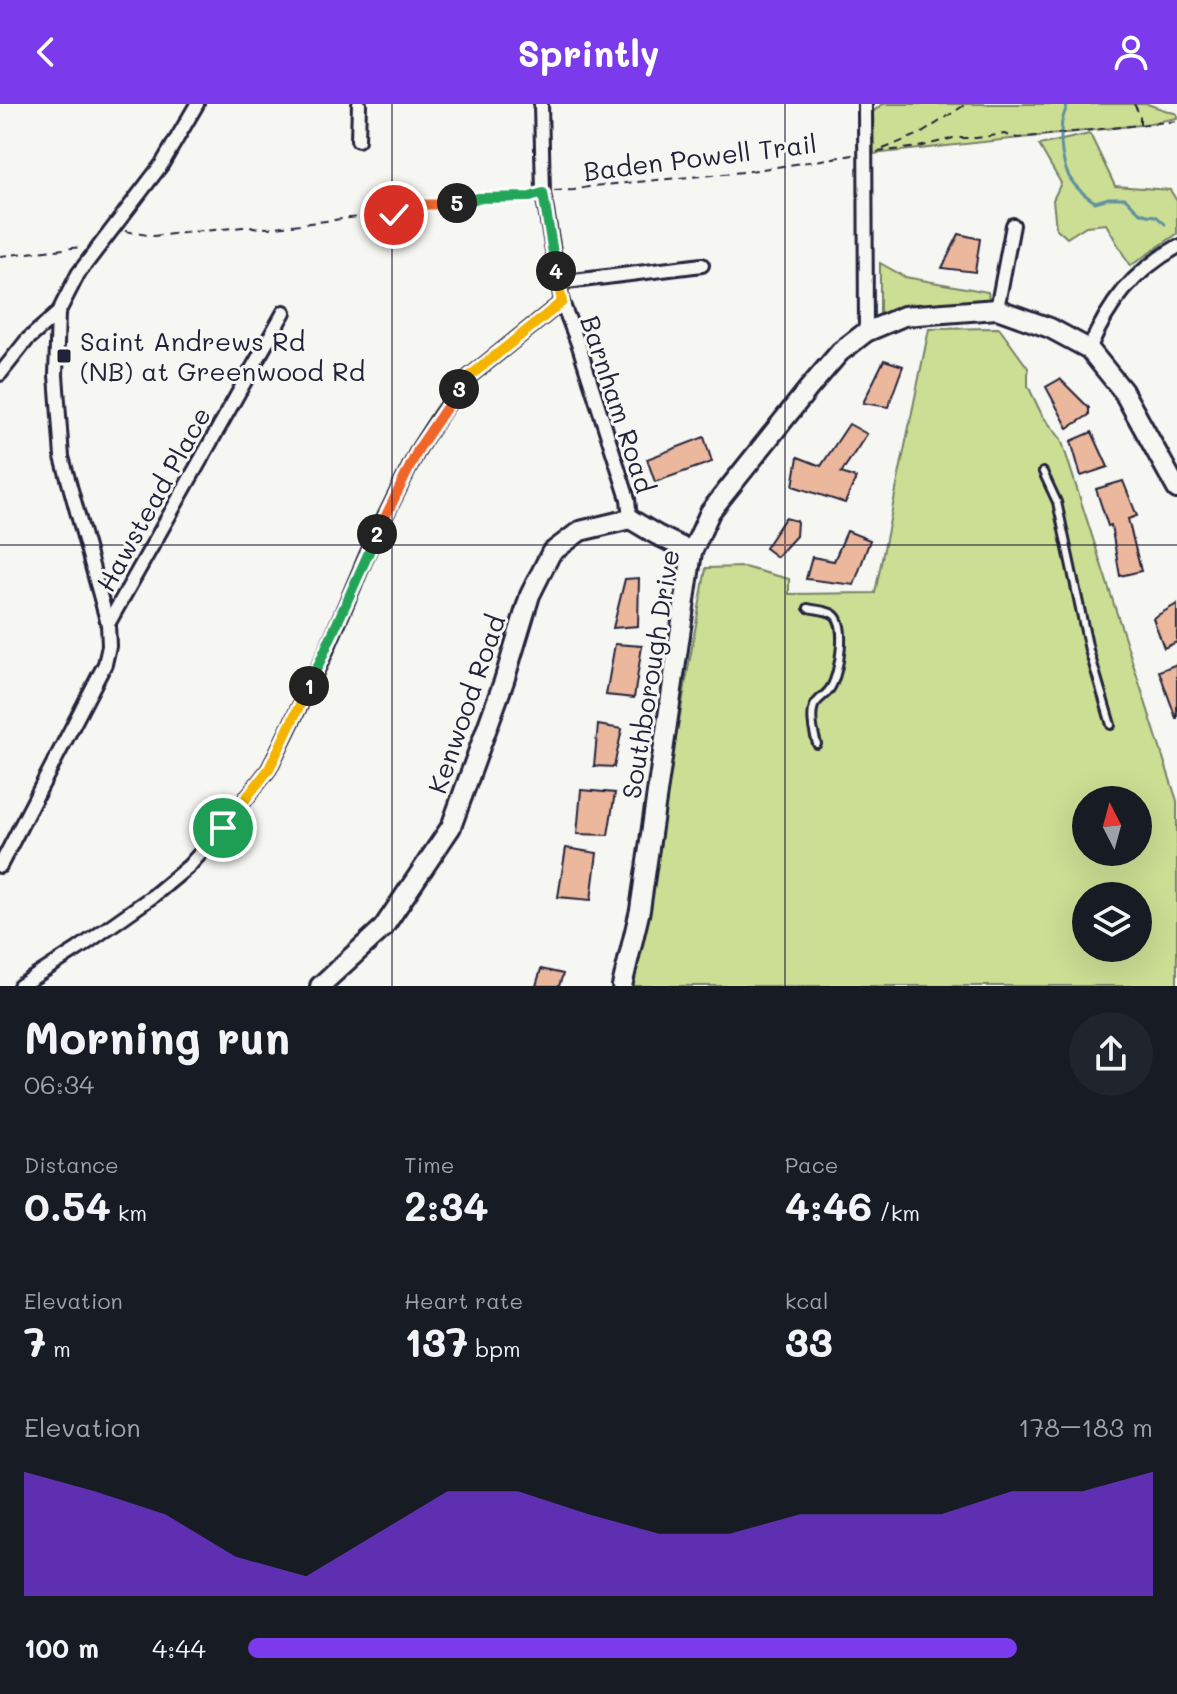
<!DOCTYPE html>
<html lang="en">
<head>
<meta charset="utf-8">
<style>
	body { margin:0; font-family:Mali,sans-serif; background:#20242c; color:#f1f3f6; height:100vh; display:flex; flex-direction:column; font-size:30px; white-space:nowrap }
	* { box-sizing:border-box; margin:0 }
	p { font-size:26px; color:#9ea1a6 }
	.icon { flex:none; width:44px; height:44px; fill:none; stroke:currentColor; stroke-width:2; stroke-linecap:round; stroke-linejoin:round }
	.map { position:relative; height:882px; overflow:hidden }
	.details { display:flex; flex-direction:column; background:#171b24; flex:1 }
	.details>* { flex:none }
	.needle { width:52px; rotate:354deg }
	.fabs { position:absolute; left:1072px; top:682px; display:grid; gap:16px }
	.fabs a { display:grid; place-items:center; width:80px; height:80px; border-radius:50%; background:#171b24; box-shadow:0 8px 32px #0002; font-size:40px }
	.pin { position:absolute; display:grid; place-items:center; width:68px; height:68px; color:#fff; margin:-34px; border:4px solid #fff; border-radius:50%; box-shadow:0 2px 8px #0007 }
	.km { position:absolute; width:40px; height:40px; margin:-20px; border-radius:50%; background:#222; color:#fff; font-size:22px; line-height:40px; text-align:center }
	.round { display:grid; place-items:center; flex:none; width:84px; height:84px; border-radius:42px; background:#20242c }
	.head { display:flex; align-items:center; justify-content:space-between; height:136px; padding:0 24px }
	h1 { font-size:44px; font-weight:700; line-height:60px }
	.metrics { display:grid; grid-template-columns:repeat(3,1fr); gap:12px; height:136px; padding:8px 24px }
	.metrics div { display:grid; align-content:center }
	.metrics b { font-size:40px; font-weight:700 }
	.metrics small { font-size:22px; font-weight:400 }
	.metrics p { font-size:22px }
	.chart { height:224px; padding:16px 24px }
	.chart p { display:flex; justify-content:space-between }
	.chart svg { width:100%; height:144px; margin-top:8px; fill:#7c3aed; opacity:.7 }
	ul { padding:0 24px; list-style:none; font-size:26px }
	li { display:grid; grid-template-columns:128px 96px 1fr; align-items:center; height:60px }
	li i { height:20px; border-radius:10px; background:#7c3aed }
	header { display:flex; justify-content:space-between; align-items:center; height:104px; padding:0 24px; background:#7c3aed; color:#fff; font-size:36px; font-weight:700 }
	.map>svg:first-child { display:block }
	.green { fill:#cbde93; stroke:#768067; stroke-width:2; fill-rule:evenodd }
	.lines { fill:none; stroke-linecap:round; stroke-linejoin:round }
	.stream { stroke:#5f909f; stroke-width:3 }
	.building { fill:#ebb79d; stroke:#22223b; stroke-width:2 }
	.lane-casing { stroke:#22223b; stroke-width:12 }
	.street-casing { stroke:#22223b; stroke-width:18 }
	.secondary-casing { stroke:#22223b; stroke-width:24 }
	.path { stroke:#22223b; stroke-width:2; stroke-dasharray:8 6; stroke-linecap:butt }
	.lane { stroke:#f6f6f2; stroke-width:6 }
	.street { stroke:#f6f6f2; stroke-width:12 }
	.secondary { stroke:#f6f6f2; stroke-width:18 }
	.split-1-casing { stroke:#fff; stroke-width:16 }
	.split-2-casing { stroke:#fff; stroke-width:16 }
	.split-3-casing { stroke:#fff; stroke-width:16 }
	.split-4-casing { stroke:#fff; stroke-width:16 }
	.split-5-casing { stroke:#fff; stroke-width:16 }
	.split-6-casing { stroke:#fff; stroke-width:16 }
	.split-1 { stroke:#f5b400; stroke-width:10 }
	.split-2 { stroke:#22a559; stroke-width:10 }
	.split-3 { stroke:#f0652b; stroke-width:10 }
	.split-4 { stroke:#f5b400; stroke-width:10 }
	.split-5 { stroke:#22a559; stroke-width:10 }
	.split-6 { stroke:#f0652b; stroke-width:10 }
	.grid { fill:none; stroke:#22223b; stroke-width:2; stroke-opacity:0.55 }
	.poi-dot { fill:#22223b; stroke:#f6f6f2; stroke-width:3 }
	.labels { text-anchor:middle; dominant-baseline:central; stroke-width:6; stroke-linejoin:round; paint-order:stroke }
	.street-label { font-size:26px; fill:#22223b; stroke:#f6f6f2 }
	.poi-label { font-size:26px; fill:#22223b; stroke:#f6f6f2; text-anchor:start }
</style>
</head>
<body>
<header><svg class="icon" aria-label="back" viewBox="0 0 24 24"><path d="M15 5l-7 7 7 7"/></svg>Sprintly<svg class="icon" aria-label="person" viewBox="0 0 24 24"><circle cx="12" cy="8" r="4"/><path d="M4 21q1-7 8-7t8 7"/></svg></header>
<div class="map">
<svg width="1177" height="882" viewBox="0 0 1177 882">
	<rect width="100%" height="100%" fill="#f6f6f2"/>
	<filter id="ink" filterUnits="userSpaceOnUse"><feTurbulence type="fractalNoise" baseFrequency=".0125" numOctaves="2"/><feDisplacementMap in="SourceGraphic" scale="16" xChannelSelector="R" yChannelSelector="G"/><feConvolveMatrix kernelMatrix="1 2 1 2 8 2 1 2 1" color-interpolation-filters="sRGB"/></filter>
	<g filter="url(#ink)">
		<!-- green -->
		<path class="green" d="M882,0H1147L1177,10V14L1140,21L874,50L873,8Z
			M1090,30L1115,82L1170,86L1177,97V130L1130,162L1106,120L1086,122L1067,134L1056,124L1053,96L1061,79L1039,41Z
			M880,159L905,173L988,188L990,200L880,209Z
			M999,224L1028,264V282L1042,311L1061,335L1177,697V882H620L665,696L706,464L744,463L789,475V490L875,489L929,225ZM1086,696H1138V748H1086ZM1086,792H1138V844H1086Z"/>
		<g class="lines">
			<!-- stream -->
			<path class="stream" d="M1068,0C1061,16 1061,21 1061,38C1063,68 1070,82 1095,98L1109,94H1125C1138,106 1137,111 1156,112L1165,120"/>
		</g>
		<!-- building -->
		<path class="building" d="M959,130L980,135L975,168L942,164Z
			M884,256L903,262L888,303L863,299Z
			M1060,275L1089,304V311L1068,324L1046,283Z
			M849,320L867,330L841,369L856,374L845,399L793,382L798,353L821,362Z
			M1092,328L1108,363L1081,372L1071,337Z
			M704,333L712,358L655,378L647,355Z
			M1123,377L1137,412L1128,415L1141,467L1120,472L1111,421L1108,422L1096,385Z
			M785,414L797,417L796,432L777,453L765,444Z
			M847,427L870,436L854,481L806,475L812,453L834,457Z
			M639,474L638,522L613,524L625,475Z
			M1177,500V538L1164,544L1153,514Z
			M615,540L642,542L634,594L606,591Z
			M1177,560V614H1176L1159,567Z
			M598,621L622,625L614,663L594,662Z
			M581,686L615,689L608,731L577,730Z
			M566,744L597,749L591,796L558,793Z
			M541,865L563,870L559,882H536Z"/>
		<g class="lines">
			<!-- lane casing -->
			<g class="lane-casing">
				<path id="lane" d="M1043,368L1057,398L1089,546L1111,621
					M808,504C816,506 826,506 833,510C848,519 839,570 831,583C827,591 818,594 814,602C810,613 814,630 817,640"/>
			</g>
			<!-- street casing -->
			<g class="street-casing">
				<path id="street" d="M541,0L543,89L562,198
					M865,0L866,228
					M358,36L359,0
					M558,179L702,161
					M997,205L1013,121
					M1089,245C1109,199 1133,168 1177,143
					M0,270L27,236L58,209
					M108,520L284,208
					M0,762L105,560L109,542L108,520L62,353L56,271L58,209L78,170L162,60L197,0
					M20,882L78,845L153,792L189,762L223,724L269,665L324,552L372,439L419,344L441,310L465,276L562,198L579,242L628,395L630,415"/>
			</g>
			<!-- secondary casing -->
			<g class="secondary-casing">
				<path id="secondary" d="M320,882L383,824L451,723L504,577L530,491L551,449L580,427L630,415L657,431L692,448
					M622,882L640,806L692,448L710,408L809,284L840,248L866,228L904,212L997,205L1050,224L1089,245L1123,287L1177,385"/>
			</g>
			<!-- path -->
			<path class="path" d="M1134,0L1140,11V21
				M883,45L922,29L966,0
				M877,48L919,43L953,34H976L1004,30L1017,34L1177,17
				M554,87L574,86L593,82L744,68L853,51
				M125,127L153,132L243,123L268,124L375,111H394L403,104L414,100L447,101L479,94L532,92
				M0,152L82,143"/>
			<!-- lane -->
			<use href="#lane" class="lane"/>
			<!-- street -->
			<use href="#street" class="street"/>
			<!-- secondary -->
			<use href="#secondary" class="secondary"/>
		</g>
	</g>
	<g class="lines" filter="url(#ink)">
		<!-- split-1 casing -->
		<g class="split-1-casing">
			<path id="split-1" d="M223,724L269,665L309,582"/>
		</g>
		<!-- split-2 casing -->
		<g class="split-2-casing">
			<path id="split-2" d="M309,582L377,430"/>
		</g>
		<!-- split-3 casing -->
		<g class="split-3-casing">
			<path id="split-3" d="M377,430L419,344L459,285"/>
		</g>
		<!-- split-4 casing -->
		<g class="split-4-casing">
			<path id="split-4" d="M459,285L465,276L562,198L556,167"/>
		</g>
		<!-- split-5 casing -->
		<g class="split-5-casing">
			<path id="split-5" d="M457,99L479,94L530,93L543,89L556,167"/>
		</g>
		<!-- split-6 casing -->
		<g class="split-6-casing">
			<path id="split-6" d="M394,111C418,94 432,104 457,99"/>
		</g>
		<!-- split-1 -->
		<use href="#split-1" class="split-1"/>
		<!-- split-2 -->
		<use href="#split-2" class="split-2"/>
		<!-- split-3 -->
		<use href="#split-3" class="split-3"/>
		<!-- split-4 -->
		<use href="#split-4" class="split-4"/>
		<!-- split-5 -->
		<use href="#split-5" class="split-5"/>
		<!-- split-6 -->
		<use href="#split-6" class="split-6"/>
	</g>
	<!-- grid -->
	<path class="grid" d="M392,0V882M785,0V882M0,441H1177"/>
	<!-- markers -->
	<rect class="poi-dot" x="56" y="244" width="16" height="16" rx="4"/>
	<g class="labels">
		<!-- street labels -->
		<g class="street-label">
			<text transform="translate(700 53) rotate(-7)">Baden Powell Trail</text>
			<text transform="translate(618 300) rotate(72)">Barnham Road</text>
			<text transform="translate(153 395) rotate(-61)">Hawstead Place</text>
			<text transform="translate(650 570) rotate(-81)">Southborough Drive</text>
			<text transform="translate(466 600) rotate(-71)">Kenwood Road</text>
		</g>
		<!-- poi labels -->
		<g class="poi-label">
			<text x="80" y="237">Saint Andrews Rd<tspan x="80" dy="30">(NB) at Greenwood Rd</tspan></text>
		</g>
	</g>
</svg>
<div class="fabs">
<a><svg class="needle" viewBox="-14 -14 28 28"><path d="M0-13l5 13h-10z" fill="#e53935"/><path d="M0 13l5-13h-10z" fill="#9ea1a6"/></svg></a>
<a><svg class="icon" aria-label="layers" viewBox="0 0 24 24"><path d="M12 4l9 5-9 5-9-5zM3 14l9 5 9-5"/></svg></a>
</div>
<div class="pin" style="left:223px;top:724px;background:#1e9e55"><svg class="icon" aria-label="arrive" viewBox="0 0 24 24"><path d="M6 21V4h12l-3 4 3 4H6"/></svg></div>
<div class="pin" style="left:394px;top:111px;background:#d93025"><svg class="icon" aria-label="check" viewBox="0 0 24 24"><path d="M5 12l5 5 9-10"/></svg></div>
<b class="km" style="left:309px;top:582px">1</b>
<b class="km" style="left:377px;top:430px">2</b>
<b class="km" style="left:459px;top:285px">3</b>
<b class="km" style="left:556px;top:167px">4</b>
<b class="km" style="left:457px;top:99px">5</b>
</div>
<section class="details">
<div class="head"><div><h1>Morning run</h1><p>06:34</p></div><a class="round"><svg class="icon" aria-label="share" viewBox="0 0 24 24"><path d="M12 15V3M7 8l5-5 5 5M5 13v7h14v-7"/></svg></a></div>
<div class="metrics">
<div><p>Distance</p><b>0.54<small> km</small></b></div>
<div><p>Time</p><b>2:34</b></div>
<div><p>Pace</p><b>4:46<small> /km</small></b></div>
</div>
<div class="metrics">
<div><p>Elevation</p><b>7<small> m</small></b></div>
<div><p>Heart rate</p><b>137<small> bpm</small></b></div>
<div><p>kcal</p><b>33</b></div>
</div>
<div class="chart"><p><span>Elevation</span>178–183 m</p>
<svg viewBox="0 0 160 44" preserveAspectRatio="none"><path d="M0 44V6L10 12L20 19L30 32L40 38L50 25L60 12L70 12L80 19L90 25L100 25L110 19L120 19L130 19L140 12L150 12L160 6V44z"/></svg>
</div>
<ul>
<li><b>100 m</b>4:44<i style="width:85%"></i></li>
</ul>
</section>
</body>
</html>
